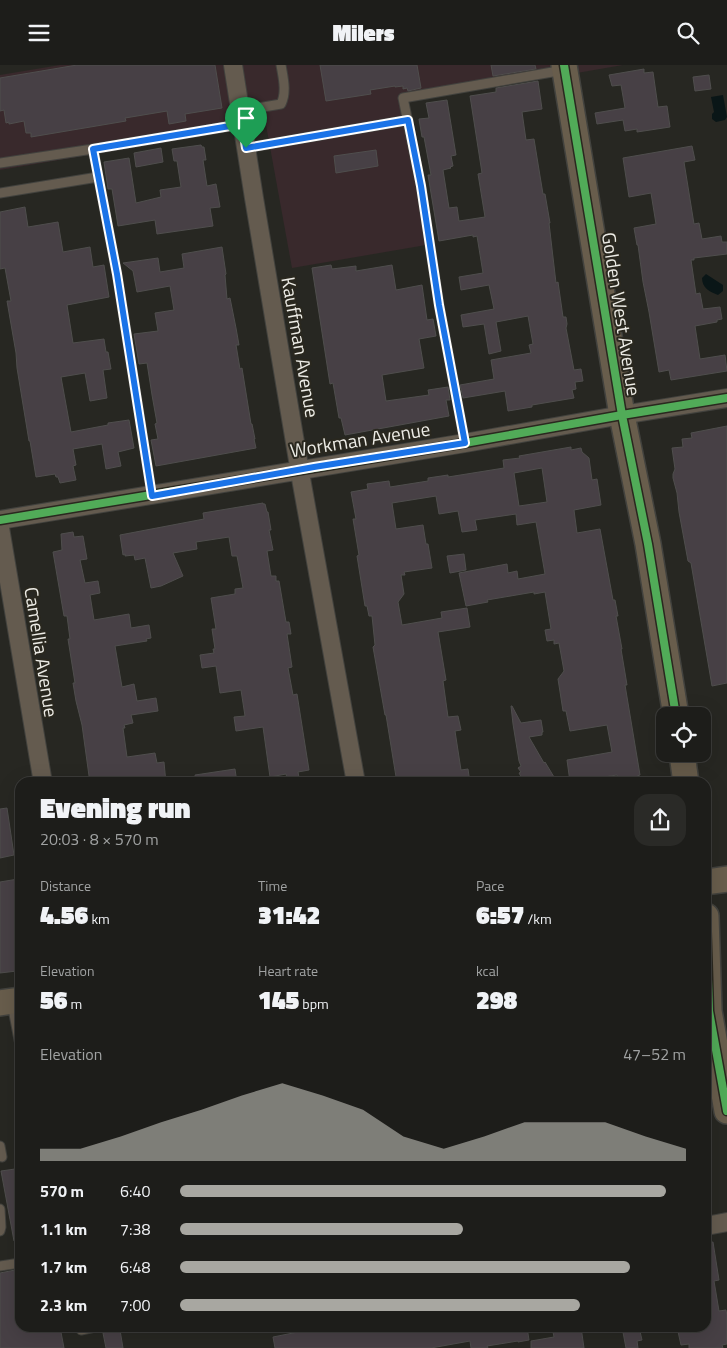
<!DOCTYPE html>
<html lang="en">
<head>
<meta charset="utf-8">
<style>
	body { margin:0; font-family:"Titillium Web",sans-serif; background:#2a2a27; color:#f1f3f6; height:100vh; display:flex; flex-direction:column; font-size:19px; white-space:nowrap }
	* { box-sizing:border-box; margin:0 }
	p { font-size:16px; color:#a0a2a2 }
	.icon { flex:none; width:28px; height:28px; fill:none; stroke:currentColor; stroke-width:2; stroke-linecap:round; stroke-linejoin:round }
	.map { position:relative; flex:1; overflow:hidden }
	.drawer { position:absolute; left:15px; top:712px; width:696px; height:555px; display:flex; flex-direction:column; background:#1d1d1a; border-radius:15px; box-shadow:0 5px 20px #0002,0 0 0 1px #3b3b39 }
	.drawer>* { flex:none }
	.controls { position:absolute; left:656px; top:642px; display:grid; gap:10px }
	.controls a { display:grid; place-items:center; width:55px; height:55px; border-radius:10px; background:#1d1d1a; box-shadow:0 5px 20px #0002,0 0 0 1px #3b3b39; font-size:25px }
	.pin { position:absolute; display:grid; place-items:center; width:42px; height:42px; color:#fff; margin:-51px -21px; border-radius:50% 50% 50% 0; rotate:-45deg; box-shadow:0 0 5px #0007 }
	.pin .icon { rotate:45deg }
	.round { display:grid; place-items:center; flex:none; width:52px; height:52px; border-radius:15px; background:#2a2a27 }
	.summary { display:flex; align-items:center; justify-content:space-between; height:85px; padding:0 25px }
	h1 { font-size:28px; font-weight:800; line-height:38px }
	.figures { display:grid; grid-template-columns:repeat(3,1fr); gap:8px; height:85px; padding:5px 25px }
	.figures div { display:grid; align-content:center }
	.figures b { font-size:25px; font-weight:800 }
	.figures small { font-size:14px; font-weight:400 }
	.figures p { font-size:14px }
	.chart { height:140px; padding:10px 25px }
	.chart p { display:flex; justify-content:space-between }
	.chart svg { width:100%; height:90px; margin-top:5px; fill:#a8a7a1; opacity:.7 }
	ul { padding:0 25px; list-style:none; font-size:16px }
	li { display:grid; grid-template-columns:80px 60px 1fr; align-items:center; height:38px }
	li i { height:12px; border-radius:6px; background:#a8a7a1 }
	header { display:flex; justify-content:space-between; align-items:center; height:65px; padding:0 25px; background:#1d1d1a; font-size:22px; font-weight:800 }
	.map>svg:first-child { display:block }
	.commercial { fill:#39292c }
	.water { fill:#0a1617 }
	.building { fill:#474045; stroke:#4f4e4d; fill-rule:evenodd }
	.lines { fill:none; stroke-linecap:round; stroke-linejoin:round }
	.lane-casing { stroke:#42423e; stroke-width:11 }
	.street-casing { stroke:#42423e; stroke-width:20 }
	.secondary-casing { stroke:#42423e; stroke-width:28 }
	.lane { stroke:#645b4f; stroke-width:9 }
	.street { stroke:#645b4f; stroke-width:18 }
	.secondary { stroke:#685d4c; stroke-width:25 }
	.cycleway-casing { stroke:#2a281f; stroke-width:11 }
	.cycleway { stroke:#51ab58; stroke-width:8 }
	.route-casing { stroke:#fff; stroke-width:10 }
	.route { stroke:#1a73e8; stroke-width:6 }
	.labels { text-anchor:middle; dominant-baseline:central; stroke-width:4; stroke-linejoin:round; paint-order:stroke }
	.street-label { font-size:19px; fill:#edece6; stroke:#2a281f }
</style>
</head>
<body>
<header><svg class="icon" aria-label="menu" viewBox="0 0 24 24"><path d="M4 6h16M4 12h16M4 18h16"/></svg>Milers<svg class="icon" aria-label="search" viewBox="0 0 24 24"><circle cx="10" cy="10" r="6"/><path d="M15 15l6 6"/></svg></header>
<div class="map">
<svg width="727" height="1283" viewBox="0 0 727 1283">
	<rect width="100%" height="100%" fill="#272722"/>
	<!-- commercial -->
	<path class="commercial" d="M60,0H551L554,12L408,34L432,179L292,203L266,60L0,105V10Z
		M576,0H623L577,8Z"/>
	<!-- water -->
	<path class="water" d="M723,30L727,52L725,55L716,57L712,54V49L714,47L711,32Z
		M706,209L723,220V226L718,230C710,227 702,223 702,213Z"/>
	<!-- building -->
	<path class="building" d="M77,0H215L222,43L185,49L186,56L169,59L167,46L125,53L126,56L31,72V68H26L24,56L9,59V57L6,58L4,45L0,46V13Z
		M320,0H417L421,23L408,26L407,23L403,24V21L395,22V21L370,25L371,29L326,36Z
		M491,0H535L536,4L493,11Z
		M644,4V8L653,7L658,42L667,41L670,62L637,67V64L625,66L623,55L597,59L595,48L625,43L621,20L612,21L609,10Z
		M709,10L711,24L695,26L693,12Z
		M538,16L542,44L522,47L526,75L534,74L540,111L543,129H545L550,158H549L556,218L558,217L563,252H566L567,259L566,263L574,305L581,304L583,316L575,317L576,324L572,325L574,333L532,340V342L508,346L505,326L463,333L460,320L494,314L491,295L531,288L529,280L533,279L528,251L496,257L501,286L489,289L484,259L463,262L461,250L494,244L489,220L461,225L459,212L483,208L477,171L473,172V170L439,176L428,110H431L424,72H422L419,54L429,53L426,38L447,35L456,90L451,91L453,101L450,102L451,103L443,105L449,143L457,142L459,156L485,152L478,109L482,108L470,31L496,27V23Z
		M201,80L202,82H204L206,95H203L207,121L216,119L220,142L210,143L213,161L157,169L155,155L118,161L112,124H108L104,97L129,93L136,138L161,132L160,125L181,122L177,96H174L172,84Z
		M692,81L695,95L684,97L694,159L699,158L702,174L721,171L722,177H727V189L694,193V195H691L696,229L700,228L703,244L720,242L722,254L717,255V257L695,261L700,294L725,290L727,306L671,315L669,305L659,307L649,247L643,217L638,180H637L634,163L656,159L651,128L629,132L623,93Z
		M161,83L163,97L136,102L134,88Z
		M376,85L378,101L336,108L334,91Z
		M25,142L28,162L58,157L63,187L90,182L93,202L104,200L109,232L67,240L73,278L104,274L106,287H108L111,304L103,305L107,333L90,336L85,308L61,312L71,367L108,360V358L129,355L134,383L118,387L121,401L106,404L102,379L73,384L76,400L73,401L76,415L60,418L58,412H56L55,409L36,412L30,376H29L17,303L16,288L7,236H11L5,203L0,204V147Z
		M222,182L226,209L225,210L227,234L230,233L236,263L239,280H236L240,304L242,303L251,359H252L255,374H254L256,383L156,401L151,375L158,374L155,359L157,358L152,330L147,298L139,299L134,269L158,266L155,248L174,245L170,221L137,227L133,206L123,198L158,193L160,207L184,203L182,189Z
		M331,200L332,204L356,201V206L392,200L396,225L422,220L427,255L433,254L436,271L419,274L424,303L382,310L386,336L429,330L428,325L448,322L450,335H446L449,351L345,370L341,353H339L333,318L330,319L312,203Z
		M727,361V618L712,621L691,498L688,496L679,447L677,428L673,413V409L675,404L672,383L683,382L682,374L692,373L691,368Z
		M571,382V385L581,383L582,387L589,393L592,415L597,414L601,440L574,445L577,468L600,464L613,535H615L618,551H616L622,584H621L627,620H625L640,710L637,711L638,718H624V713L618,714L617,710L570,717L567,695L612,687L607,660L570,666L566,646H563L558,614L564,606L559,578L554,579V575L547,576L545,565L551,564L545,527L534,529V527L487,535L488,537L466,541L459,508L507,499L508,508L517,506L518,514L545,509L536,457L517,460L516,449L475,455L477,465L462,467L458,446L439,449L436,431L392,438L396,464L423,460L426,479H428L432,503L404,507L405,510H401L404,529L398,537L402,560L442,553L441,547L467,543L470,562L438,567L446,615L443,616L448,652L458,651L461,665L455,666L461,705L468,704L470,718H397L386,650H385L373,582L375,580L372,551H369L367,541H365L357,491L359,490L353,454H356L351,427L368,424L367,419L389,416L390,422L428,416V413L448,410V412L504,403L503,395L520,393L519,391ZM542,403L547,437L519,441L514,408Z
		M263,438V439H265L267,447H268L271,465H269L273,485L267,486L271,511H276V516H279L286,557H289L291,569H287L292,602L288,603L293,630L297,629L309,705L298,707L300,718H288L286,709L270,712L263,662L236,666L234,652L245,651L241,625L220,628L216,601L202,603L200,590L214,588L213,584H215L212,564H216L211,533L235,529V524L243,523L237,491H232L229,472L196,477L197,484L173,488L183,511L161,521L151,523L145,493L135,495L134,490L125,491V489L123,490L120,470L204,454L203,448Z
		M73,467L74,472L83,471L87,494L80,495L85,518L98,516L100,528L90,530L94,555L129,549L131,563L149,560L151,573L146,574L147,576L115,581L122,622L134,619L137,636L156,633L158,646L131,650L133,658L124,660L125,663H123L127,692L155,688L157,698L164,697L166,718H90L82,660L76,636L73,618H75L68,574H70L67,551H64L53,487L62,485L61,469Z
		M464,489L466,505L450,508L447,491Z
		M511,641H512L521,658L541,655L543,667H542V670L529,672L544,698L545,697L557,717H524L519,708L521,707L518,703L521,701L519,696L513,659Z
		M235,704L237,718H196L195,710Z
		M7,743L14,790L0,793V744Z
		M18,814L20,824V899H17V906L0,908V817Z
		M15,1104L20,1131V1175L14,1176L1,1106Z
		M713,1177L719,1215L714,1216L719,1246L726,1245L727,1251V1279L722,1280L723,1283H689V1279L681,1280L677,1262H706V1178Z
		M20,1204V1262H60L64,1283H0V1208Z
		M323,1262H527L529,1275L518,1277V1276L487,1281L488,1283H471L470,1276L431,1283H275L273,1272Z
		M552,1262H581L584,1283H531V1276L554,1272Z
		M622,1262H639L642,1275L637,1276L638,1283H626Z
		M120,1265L123,1283H106L103,1268Z"/>
	<g class="lines">
		<!-- lane casing -->
		<g class="lane-casing">
			<path id="lane" d="M240,46L281,39C287,27 283,12 281,0
				M246,83L408,55
				M93,84L117,209L152,431
				M0,98L93,84L242,59
				M0,128L98,112
				M465,378L439,240L421,121L403,33L564,5
				M12,939L20,980
				M0,1081L2,1092
				M0,1144L1,1162L0,1166
				M0,1201L20,1198
				M79,1262L81,1265L95,1262"/>
		</g>
		<!-- street casing -->
		<g class="street-casing">
			<path id="street" d="M233,0L254,133L302,419L356,718
				M0,455L465,378L622,350L727,333
				M0,463L43,718
				M706,1161L727,1157"/>
		</g>
		<!-- secondary casing -->
		<g class="secondary-casing">
			<path id="secondary" d="M564,0L622,350L648,479L676,651
				M682,689L686,718
				M706,817L727,814
				M706,851L709,946L727,1046
				M0,938L20,935"/>
		</g>
		<!-- lane -->
		<use href="#lane" class="lane"/>
		<!-- street -->
		<use href="#street" class="street"/>
		<!-- secondary -->
		<use href="#secondary" class="secondary"/>
		<!-- cycleway casing -->
		<g class="cycleway-casing">
			<path id="cycleway" d="M564,0L622,350L648,479L676,651
				M0,455L465,378L622,350L727,333
				M706,851L709,946L727,1046"/>
		</g>
		<!-- cycleway -->
		<use href="#cycleway" class="cycleway"/>
	</g>
	<g class="lines">
		<!-- route casing -->
		<g class="route-casing">
			<path id="route" d="M408,55L421,121L439,240L465,378L314,402L152,431L117,209L93,84L242,59L246,83Z"/>
		</g>
		<!-- route -->
		<use href="#route" class="route"/>
	</g>
	<g class="labels">
		<!-- street labels -->
		<g class="street-label">
			<text transform="translate(622 249) rotate(81)">Golden West Avenue</text>
			<text transform="translate(301 282) rotate(80)">Kauffman Avenue</text>
			<text transform="translate(360 374) rotate(-9)">Workman Avenue</text>
			<text transform="translate(42 587) rotate(81)">Camellia Avenue</text>
		</g>
	</g>
</svg>
<div class="controls">
<a><svg class="icon" aria-label="locate" viewBox="0 0 24 24"><circle cx="12" cy="12" r="6"/><path d="M12 2v4M12 18v4M2 12h4M18 12h4"/></svg></a>
</div>
<div class="pin" style="left:246px;top:83px;background:#1e9e55"><svg class="icon" aria-label="arrive" viewBox="0 0 24 24"><path d="M6 21V4h12l-3 4 3 4H6"/></svg></div>
<section class="drawer">
<div class="summary"><div><h1>Evening run</h1><p>20:03 · 8 × 570 m</p></div><a class="round"><svg class="icon" aria-label="share" viewBox="0 0 24 24"><path d="M12 15V3M7 8l5-5 5 5M5 13v7h14v-7"/></svg></a></div>
<div class="figures">
<div><p>Distance</p><b>4.56<small> km</small></b></div>
<div><p>Time</p><b>31:42</b></div>
<div><p>Pace</p><b>6:57<small> /km</small></b></div>
</div>
<div class="figures">
<div><p>Elevation</p><b>56<small> m</small></b></div>
<div><p>Heart rate</p><b>145<small> bpm</small></b></div>
<div><p>kcal</p><b>298</b></div>
</div>
<div class="chart"><p><span>Elevation</span>47–52 m</p>
<svg viewBox="0 0 160 44" preserveAspectRatio="none"><path d="M0 44V38L10 38L20 32L30 25L40 19L50 12L60 6L70 12L80 19L90 32L100 38L110 32L120 25L130 25L140 25L150 32L160 38V44z"/></svg>
</div>
<ul>
<li><b>570 m</b>6:40<i style="width:96%"></i></li>
<li><b>1.1 km</b>7:38<i style="width:56%"></i></li>
<li><b>1.7 km</b>6:48<i style="width:89%"></i></li>
<li><b>2.3 km</b>7:00<i style="width:79%"></i></li>
</ul>
</section>
</div>
</body>
</html>
